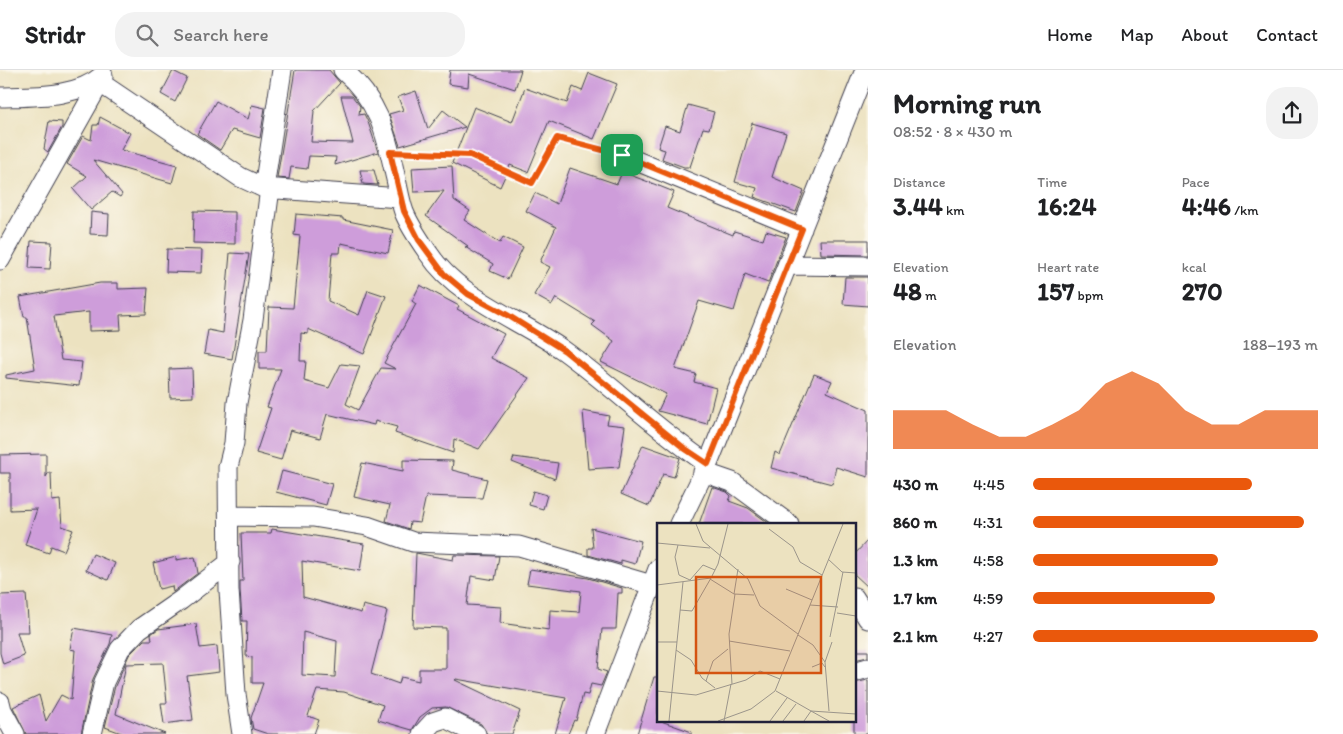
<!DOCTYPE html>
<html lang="en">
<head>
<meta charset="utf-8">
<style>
	body { margin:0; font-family:Itim,sans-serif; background:#f2f2f2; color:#202124; height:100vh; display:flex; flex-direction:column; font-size:19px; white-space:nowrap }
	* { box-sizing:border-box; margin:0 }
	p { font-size:16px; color:#757577 }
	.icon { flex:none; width:28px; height:28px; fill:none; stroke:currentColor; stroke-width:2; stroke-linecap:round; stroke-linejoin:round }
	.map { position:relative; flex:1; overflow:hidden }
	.drawer { display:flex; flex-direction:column; background:#fff; width:475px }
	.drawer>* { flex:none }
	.pin { position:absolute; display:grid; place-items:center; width:42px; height:42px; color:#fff; margin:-21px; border-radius:10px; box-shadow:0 2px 8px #0006 }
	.round { display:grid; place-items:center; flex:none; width:52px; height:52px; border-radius:20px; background:#f2f2f2 }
	.headline { display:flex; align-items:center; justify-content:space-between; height:85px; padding:0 25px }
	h1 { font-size:28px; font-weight:700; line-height:38px }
	.figures { display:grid; grid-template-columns:repeat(3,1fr); gap:8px; height:85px; padding:5px 25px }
	.figures div { display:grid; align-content:center }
	.figures b { font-size:25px; font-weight:700 }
	.figures small { font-size:14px; font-weight:400 }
	.figures p { font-size:14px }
	.chart { height:140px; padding:10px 25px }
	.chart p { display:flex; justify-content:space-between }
	.chart svg { width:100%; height:90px; margin-top:5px; fill:#ea580c; opacity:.7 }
	ul { padding:0 25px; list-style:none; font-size:16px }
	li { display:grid; grid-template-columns:80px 60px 1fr; align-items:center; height:38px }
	li i { height:12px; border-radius:6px; background:#ea580c }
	header { display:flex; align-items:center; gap:30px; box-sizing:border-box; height:70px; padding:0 25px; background:#fff; border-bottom:1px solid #e0e0e0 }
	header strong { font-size:24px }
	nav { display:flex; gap:28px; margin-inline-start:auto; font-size:18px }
	.search { width:350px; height:45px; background:#f2f2f2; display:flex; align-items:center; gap:12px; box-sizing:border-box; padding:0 18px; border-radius:20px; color:#757577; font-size:19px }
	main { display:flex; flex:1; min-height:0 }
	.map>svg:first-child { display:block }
	.building { fill:#ce9dda; fill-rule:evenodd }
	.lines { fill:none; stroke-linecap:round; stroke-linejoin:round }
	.minor-casing { stroke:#403f4f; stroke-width:21 }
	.path { stroke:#403f4f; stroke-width:3; stroke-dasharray:1 4; stroke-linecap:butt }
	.minor { stroke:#fff; stroke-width:19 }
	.route-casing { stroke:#fff; stroke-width:10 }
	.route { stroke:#ea580c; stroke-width:6 }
	.inset-road { fill:none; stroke:#9b958b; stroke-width:1 }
	.view { fill:#d45411; fill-opacity:0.15; stroke:#d45411; stroke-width:2.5 }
	.inset-edge { fill:none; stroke:#22223b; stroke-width:2.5 }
</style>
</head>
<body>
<header>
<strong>Stridr</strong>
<div class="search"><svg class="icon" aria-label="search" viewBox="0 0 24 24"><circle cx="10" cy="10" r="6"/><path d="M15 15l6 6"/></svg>Search here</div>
<nav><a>Home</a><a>Map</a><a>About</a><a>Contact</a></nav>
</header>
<main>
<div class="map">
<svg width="868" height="664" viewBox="0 0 868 664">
	<rect width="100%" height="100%" fill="#fbf7ec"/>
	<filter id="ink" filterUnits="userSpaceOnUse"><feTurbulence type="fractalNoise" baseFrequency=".02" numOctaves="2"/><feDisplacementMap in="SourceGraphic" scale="10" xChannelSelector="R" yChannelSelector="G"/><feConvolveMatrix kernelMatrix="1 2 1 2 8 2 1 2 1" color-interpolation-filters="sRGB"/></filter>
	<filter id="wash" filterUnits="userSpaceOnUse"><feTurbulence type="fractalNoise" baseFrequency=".0096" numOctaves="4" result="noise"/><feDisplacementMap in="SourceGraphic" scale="20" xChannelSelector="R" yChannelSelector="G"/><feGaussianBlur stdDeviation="1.12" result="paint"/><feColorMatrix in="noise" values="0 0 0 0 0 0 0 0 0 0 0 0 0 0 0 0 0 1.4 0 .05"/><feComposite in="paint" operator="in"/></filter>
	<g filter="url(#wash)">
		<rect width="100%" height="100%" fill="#ece2c0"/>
		<g id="blocks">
			<!-- building -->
			<path class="building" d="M295,0H329L340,13L314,41L311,72L353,73L341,26H352L360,36L359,45L364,44L368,52L378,82L335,95L336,87L309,86L307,99L291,97L289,109L277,108Z
				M450,0H521L515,19L469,4L468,17L448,14Z
				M173,1L187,8L175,32L161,24Z
				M589,3L617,14L594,69L549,51L528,102L510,95L500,117L452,93L474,37L512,52L525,18L567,33L573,17L582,21Z
				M416,21L428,59L443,40L465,57L400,76L389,44L403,40L398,27Z
				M216,31L248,49L252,35L265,38L260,68L232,60L220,80L197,64Z
				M688,35L714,42L709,59L703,58L690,97H684L662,89L665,80L658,78L665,56L680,61Z
				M100,47L130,63L121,80L177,95L172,113L93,90L122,124L120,127L112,122L91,140L73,119L87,106L67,94L83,66L91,70L93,55H98Z
				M49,51L62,52V57L48,82L44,79Z
				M752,53L786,63L772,107L804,121L796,142L754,127L757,118L735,112Z
				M452,96L454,130L470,141L464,150L500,173L503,167L523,177L508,209L490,201L493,194L465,177L468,176L426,146L444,121L414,122L412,98Z
				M570,98L617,114L622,102L654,114L674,122L667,138L733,165L734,161L763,170L766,161L786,167L768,213L745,204L734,241L699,231L675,299L696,304L694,312L716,318L707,354L658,341L666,324L601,292L614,271L592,255L595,252L556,228L552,235L534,225L550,197L540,192L556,157L526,141L535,123L557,134Z
				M360,100H374L378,115L363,114Z
				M194,141L235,142V174L193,173Z
				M91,142L109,144L108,165L90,164Z
				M296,144L343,148V150L393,160L388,183L341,173L340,183H332L328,231L359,245L368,220L386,226L364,284L308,259V264L301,263L300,291H306L304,311L329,318L341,294L360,296L346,334L358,340L381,298L396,299L384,293L416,234L412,231L420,215L459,236L457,239L504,264L491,288L529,308L479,379L454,369L453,383L395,363L397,357L375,351L374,355L327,344L320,368L290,360L281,390L256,383L271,338L267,337L281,299H259V281H267L269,237L293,238L300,166L294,165Z
				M820,170H868V185L821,184Z
				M31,171L52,172L50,199L29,198Z
				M167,179L202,180L201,203L166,202Z
				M230,183L249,184L232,289L204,284L208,260L223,263Z
				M845,207H868V236L843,234Z
				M100,213H118V219L148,218L146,244L120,245L121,260L89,261V242L54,246L61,290L82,292L79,316L6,308V305L35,299L27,247H24L20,227Z
				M192,298L193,327L170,328L169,299Z
				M814,304L832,311L827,322L868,340V407L836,397L832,414L771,398L775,382L780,385Z
				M583,341L609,346L607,354L625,356L619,397L588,399Z
				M643,375L680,388L674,407L663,404L649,436L621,424Z
				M46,384V407L49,402L51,403L52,431L60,430L62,456L73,460L64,481L51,476L49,483L25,475L37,439L10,440V403H0V385Z
				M514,387L558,393L555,409L512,392Z
				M403,390L453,391L452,400L487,409L482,428L426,426L420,453L410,452L409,459L386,451L390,435L354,427L362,393L403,401Z
				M282,401L332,414L326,435L276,422Z
				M712,417L727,422L731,426L729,431L748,438L770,454H699Z
				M533,421L547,425L543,439L529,435Z
				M591,458L641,471L635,494L621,490V494L588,485V478H593Z
				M272,459L364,474L360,501L302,491L303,527L361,543L363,535L387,541L371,604L399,614L401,607L419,611V599H446V558L413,557L416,483L453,490L454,485L499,486L495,510L471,506L467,535L501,537L500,553L549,560L550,540L579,542L581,521L527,514L530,499L588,508L622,518V523H618L616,559H602L598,599L607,602L601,616L591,614L588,625L583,624L576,651L574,650L568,664H555L566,628L456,609L455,610L520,641L512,664H487L481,654L446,637L432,638L420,647L412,660L378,650L383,635L344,622L317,620L308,646L319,650L314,664H268L253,659L251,648L263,613H252V587L246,586L247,551H242L240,520V511H243L241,463H271ZM303,562L337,571L335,607L302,605Z
				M868,470V517L854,504V485Z
				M93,484L115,493L108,510L86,500Z
				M176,487V490L195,487L198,503L173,522L172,516L159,519L153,493Z
				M26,524L29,562H17L24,586L3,594L0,583V525Z
				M196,554L200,578L217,576L219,602L187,606L193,650L164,654L161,633H167L163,593L126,594L116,644L165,664H124L105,657L115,616L129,585L144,570H152L151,564L158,559Z
				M74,558L112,565L110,574L93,609L81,664H26L13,637L39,625L46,651L61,625L71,630L75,580L70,579Z
				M854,581H868V587L854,590Z
				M654,607H658V650L692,662L691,664H637Z
				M868,610V664H854V613Z"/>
		</g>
	</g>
	<g filter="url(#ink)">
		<use href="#blocks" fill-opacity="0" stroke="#403f4f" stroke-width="1"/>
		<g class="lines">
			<!-- minor casing -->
			<g class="minor-casing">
				<path id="minor" d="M343,0C378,30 386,62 395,105C398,117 400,131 404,142C410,157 420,171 429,184C458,228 519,249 563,280C613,316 657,360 708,394
					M99,12L240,107L264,118L400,128
					M0,27C33,26 77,28 103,5
					M622,85L802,159
					M264,118L282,0
					M0,190L103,7
					M787,195L868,196
					M703,402L732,412L789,454
					M230,446L313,447L367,456L413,472L519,476L652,515
					M679,454L708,394L865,0
					M854,527L868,549
					M854,602L868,598
					M0,632L2,640L15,664
					M92,664L104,612L120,579L139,559L181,530L230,492
					M242,664L236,624L229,520L228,397L234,373L237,333L253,250L270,118
					M422,664L433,652L445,648L476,664
					M595,664L658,499"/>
			</g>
			<!-- path -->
			<path class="path" d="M409,83L470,85L533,113L557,68L605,80"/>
			<!-- minor -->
			<use href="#minor" class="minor"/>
		</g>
	</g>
	<g class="lines" filter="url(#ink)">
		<!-- route casing -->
		<g class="route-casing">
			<path id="route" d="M557,68L622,85L802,159L708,394L684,378L565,281L509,246L468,224L444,204L419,170L404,141L390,82L470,85L532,113Z"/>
		</g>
		<!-- route -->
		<use href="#route" class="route"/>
	</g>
	<!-- overview -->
	<g transform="translate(657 453)">
		<rect width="199" height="199" fill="#ece2c0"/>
		<path class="inset-road" d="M39,1L46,18L91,56L103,83L141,111M112,6L136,24L143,39L165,52M0,20L53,25M21,22L18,34L22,52L33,57M171,36L185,49L199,50M53,56L77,71L97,72M33,57L46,42L58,47M0,62L54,55L61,41L71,1M129,66L155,77M77,71L81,46M153,82L181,84M23,87L35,88L54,55M180,90L199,93M141,112L156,122L168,139L172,188M173,114L186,49M72,118L133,128M0,119H20M19,127L34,137L45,155L58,165M168,139L175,119M155,144L165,140L168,144M49,158L56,138L71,126M75,161L72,111L78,71M0,168L39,172L89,157L103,148L123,156M119,168L154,188L199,191M12,198L26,59M61,198L94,186L118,168L186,1M67,198L74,161M113,198L130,175M126,198L139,181M147,198L154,188L172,198"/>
		<path class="view" d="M39,54H164V150H39Z"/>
		<rect width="199" height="199" class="inset-edge"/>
	</g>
</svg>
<div class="pin" style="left:622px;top:85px;background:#1e9e55"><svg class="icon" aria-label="arrive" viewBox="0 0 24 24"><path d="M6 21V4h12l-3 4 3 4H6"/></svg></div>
</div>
<section class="drawer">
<div class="headline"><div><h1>Morning run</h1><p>08:52 · 8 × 430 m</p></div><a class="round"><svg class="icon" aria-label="share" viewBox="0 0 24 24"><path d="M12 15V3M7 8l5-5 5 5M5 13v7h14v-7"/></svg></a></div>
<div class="figures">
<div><p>Distance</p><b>3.44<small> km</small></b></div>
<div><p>Time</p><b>16:24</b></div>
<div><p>Pace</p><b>4:46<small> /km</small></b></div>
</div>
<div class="figures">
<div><p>Elevation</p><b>48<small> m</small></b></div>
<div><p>Heart rate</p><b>157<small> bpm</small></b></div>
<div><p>kcal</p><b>270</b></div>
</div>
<div class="chart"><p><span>Elevation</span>188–193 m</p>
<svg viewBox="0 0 160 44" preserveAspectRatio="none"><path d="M0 44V25L10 25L20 25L30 32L40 38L50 38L60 32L70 25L80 12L90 6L100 12L110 25L120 32L130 32L140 25L150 25L160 25V44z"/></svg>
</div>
<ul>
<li><b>430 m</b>4:45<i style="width:77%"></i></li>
<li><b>860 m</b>4:31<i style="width:95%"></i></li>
<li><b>1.3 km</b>4:58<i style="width:65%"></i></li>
<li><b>1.7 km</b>4:59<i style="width:64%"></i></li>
<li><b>2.1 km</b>4:27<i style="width:100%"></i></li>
</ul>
</section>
</main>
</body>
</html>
